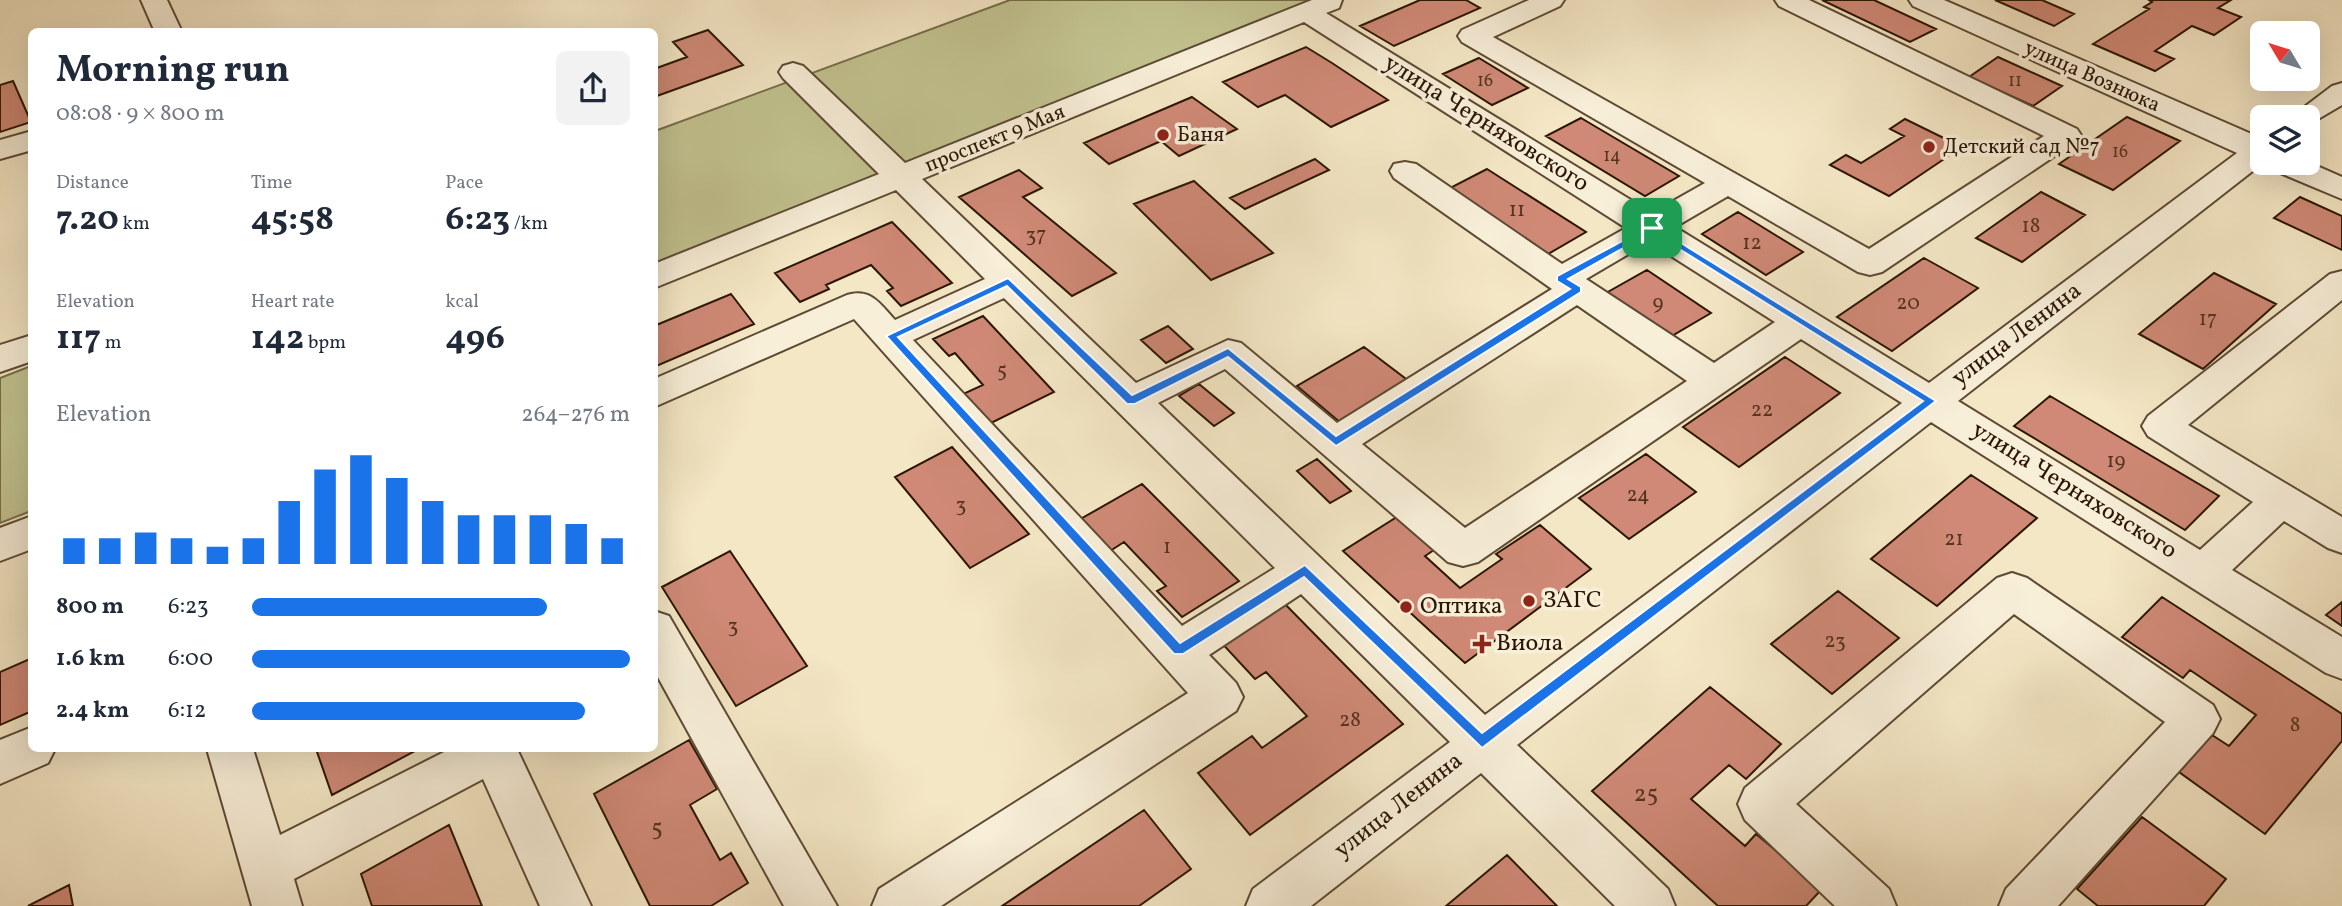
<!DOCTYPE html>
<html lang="en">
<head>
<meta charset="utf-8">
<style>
	body { margin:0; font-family:Vollkorn,serif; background:#f2f2f3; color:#1f2937; height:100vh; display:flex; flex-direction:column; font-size:26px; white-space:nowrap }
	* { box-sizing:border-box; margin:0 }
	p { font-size:23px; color:#747a83 }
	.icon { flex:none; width:38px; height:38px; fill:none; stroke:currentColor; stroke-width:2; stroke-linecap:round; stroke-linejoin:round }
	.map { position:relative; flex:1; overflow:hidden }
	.details { position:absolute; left:28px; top:28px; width:630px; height:724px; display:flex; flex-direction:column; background:#fff; border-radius:10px; box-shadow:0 7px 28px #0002 }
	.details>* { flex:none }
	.needle { width:46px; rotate:308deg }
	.tools { position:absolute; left:2250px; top:21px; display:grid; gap:14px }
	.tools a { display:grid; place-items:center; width:70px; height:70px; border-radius:10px; background:#fff; box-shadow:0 7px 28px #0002; font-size:35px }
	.pin { position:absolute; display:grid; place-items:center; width:60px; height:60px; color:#fff; margin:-30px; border-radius:14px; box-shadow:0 4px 10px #0006 }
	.round { display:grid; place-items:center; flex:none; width:74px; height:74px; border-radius:10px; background:#f2f2f3 }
	.headline { display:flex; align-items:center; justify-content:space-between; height:119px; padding:0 28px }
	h1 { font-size:38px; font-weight:700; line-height:52px }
	.figures { display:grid; grid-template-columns:repeat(3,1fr); gap:10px; height:119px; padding:7px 28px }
	.figures div { display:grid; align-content:center }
	.figures b { font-size:35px; font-weight:700 }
	.figures small { font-size:19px; font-weight:400 }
	.figures p { font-size:19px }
	.chart { height:196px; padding:14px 28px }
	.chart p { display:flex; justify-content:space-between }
	.chart svg { width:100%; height:126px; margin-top:7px; stroke:#1a73e8; stroke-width:6 }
	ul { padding:0 28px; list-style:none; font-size:23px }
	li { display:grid; grid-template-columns:112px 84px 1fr; align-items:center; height:52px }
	li i { height:18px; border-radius:9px; background:#1a73e8 }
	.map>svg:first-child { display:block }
	.green { fill:#c2c390; stroke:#776c4a; stroke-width:2 }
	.building { fill:#cf8976; stroke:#2c1604; stroke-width:2 }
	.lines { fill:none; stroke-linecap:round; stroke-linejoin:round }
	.minor-casing { stroke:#5e4a34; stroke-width:4 }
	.minor { fill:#f8efd9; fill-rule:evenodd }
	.route { fill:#1a73e8; stroke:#fff; stroke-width:2; fill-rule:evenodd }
	.poi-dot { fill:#8f2418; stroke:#f8efd9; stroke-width:2.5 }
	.labels { text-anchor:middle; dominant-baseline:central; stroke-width:7; stroke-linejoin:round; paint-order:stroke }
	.far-number-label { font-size:18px; fill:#553320 }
	.far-street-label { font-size:21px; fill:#2c1604; stroke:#f8efd9 }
	.far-poi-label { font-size:21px; fill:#2c1604; stroke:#f8efd9; text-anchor:start }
	.number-label { font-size:21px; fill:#553320 }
	.street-label { font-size:24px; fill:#2c1604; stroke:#f8efd9 }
	.poi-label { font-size:24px; fill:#2c1604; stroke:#f8efd9; text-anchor:start }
	.near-number-label { font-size:24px; fill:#553320 }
</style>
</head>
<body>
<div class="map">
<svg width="2342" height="906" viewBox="0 0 2342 906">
	<rect width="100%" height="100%" fill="#f4e7c5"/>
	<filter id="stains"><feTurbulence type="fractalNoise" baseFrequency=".00286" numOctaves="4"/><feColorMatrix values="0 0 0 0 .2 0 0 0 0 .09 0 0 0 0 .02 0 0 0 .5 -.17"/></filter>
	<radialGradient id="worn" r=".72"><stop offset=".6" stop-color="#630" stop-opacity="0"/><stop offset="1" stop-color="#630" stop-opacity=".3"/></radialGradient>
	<!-- green -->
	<path class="green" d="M1010,0H1322L655,273V131Z
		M31,366V511L0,523V378Z"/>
	<!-- building -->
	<path class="building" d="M1420,0H1466L1480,8L1394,46L1360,26Z
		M1822,0H1874L1936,29L1910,42Z
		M1995,0H2042L2074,14L2054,26Z
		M2149,0H2231L2218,8L2241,17L2214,35L2192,26L2155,51L2174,59L2155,71L2093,44L2149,9L2144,7L2152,2Z
		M708,30L743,65L654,97V69L687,57L673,42Z
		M1306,47L1332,63L1388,100L1331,127L1285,95L1258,107L1223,82Z
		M1998,57L2062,86L2033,106L1969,77Z
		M1479,58L1528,88L1492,105L1443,74Z
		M13,81L31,122L0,132V85Z
		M1192,97L1237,129L1179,156L1161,141L1109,164L1084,143Z
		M2127,117L2180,141L2113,190L2059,164Z
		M1581,118L1679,176L1645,196L1546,136Z
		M1905,119L1962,147L1889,196L1830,165L1846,155L1861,163L1904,136L1890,129Z
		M1315,159L1329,170L1245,209L1230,198Z
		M1487,169L1586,232L1548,254L1450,188Z
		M1019,170L1042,188L1023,197L1116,273L1072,296L959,197Z
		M1194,181L1273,253L1211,280L1134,204Z
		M2041,192L2085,215L2022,262L1976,238Z
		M2300,197L2342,216V250L2274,218Z
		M1738,212L1803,252L1766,275L1702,234Z
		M892,222L952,283L901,306L887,291L893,288L871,265L826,285L829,289L800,302L775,273Z
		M1924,258L1978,288L1892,351L1837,317Z
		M1647,270L1711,313L1670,337L1606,293Z
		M2214,273L2276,304L2203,369L2139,334Z
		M731,294L754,324L654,367V326Z
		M983,316L1054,392L989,424L963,394L983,385L955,353L949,356L933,339Z
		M1168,326L1193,349L1166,363L1141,340Z
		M1364,347L1410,382L1342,424L1297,386Z
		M1785,357L1840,393L1739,467L1683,427Z
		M1199,384L1234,413L1214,426L1179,396Z
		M2050,396L2219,496L2185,530L2014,426Z
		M952,447L1029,534L970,568L895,477Z
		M1646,454L1696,492L1629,539L1579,498Z
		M1317,459L1351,491L1330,503L1297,471Z
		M1971,475L2037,518L1937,606L1871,559Z
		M1142,484L1239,581L1182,617L1157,591L1166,586L1124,542L1107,553L1077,521Z
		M1400,515L1437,548L1425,556L1460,588L1502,559L1496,554L1540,525L1591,569L1465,663L1343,551Z
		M730,551L807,666L736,706L662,587Z
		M1838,591L1899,638L1832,694L1771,644Z
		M2162,597L2342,714V741L2265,834L2179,772L2212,735L2229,746L2256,715L2190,670L2183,678L2122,637Z
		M1279,598L1403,724L1250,835L1198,773L1252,736L1262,748L1307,716L1266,672L1255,679L1217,638Z
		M2342,602V626L2326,615Z
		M32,658V711L0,725V672Z
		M1710,687L1781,744L1746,779L1729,765L1691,799L1745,846L1756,834L1822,889L1806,906H1718L1592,791Z
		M689,740L717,789L690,805L720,860L731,853L748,883L711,906H650L594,794Z
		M316,749H417V750L332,795Z
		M1144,810L1191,869L1139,906H1002Z
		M2142,817L2226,879L2204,906H2098L2077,889Z
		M449,825L482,906H372L361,874Z
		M1507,855L1557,906H1446Z
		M69,885L73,906H28Z"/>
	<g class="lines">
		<!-- minor casing -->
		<g class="minor-casing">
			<path id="minor" d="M141,0H167L182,32H155Z
				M1312,0H1342L1339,8L1326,13L1652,213L1705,183L1462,42L1458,36L1462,30L1529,0H1564L1560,6L1493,37L1869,249L2044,136L1779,6L1775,0H1809L2077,129L2081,135L2077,141L1882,272L1870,275L1858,272L1728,196L1675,227L1929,383L2237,153L1913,6L1909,0H1944L2263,139V163L1958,401L2200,550L2253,502L2148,436L2142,426L2148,416L2330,274L2342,271V300L2188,425L2342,517V553L2328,548L2284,521L2232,570L2342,637V679L2326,673L1931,422L1517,745L1668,889L1675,906H1615L1481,773L1311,906H1246L1253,889L1450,742L1301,594L1209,655L1236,683L1243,697L1236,711L941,906H872L879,889L1188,693L854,319L654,407V379L847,295C871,288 880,304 895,320L985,279L896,190L654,288V264L879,174L783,78L779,72L783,66L793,63L803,66L905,163ZM1304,22L1626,228L1562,264L1416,164L1405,162L1394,164L1390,171L1394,178L1552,289L1337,423L1241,343L1228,340L1136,383L922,179ZM1649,242L1775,322L1714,363L1586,279ZM1004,298L1275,568L1182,626L913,340ZM1577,305L1687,381L1465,528L1362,444ZM1801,339L1902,403L1485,715L1158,403L1225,369L1448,562L1463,566L1478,562Z
				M2342,83V105L2308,125V117H2291L2332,86Z
				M32,131V150L0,159V140Z
				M2308,162L2342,177V199L2273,170L2269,163Z
				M32,335V361L0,372V345Z
				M32,516V549L0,561V528Z
				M2012,573L2027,578L2213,705L2220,719L2213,733L2058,906H1999L2006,889L2165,722L2014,614L1796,804L1889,889L1896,906H1835L1745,820L1738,804L1745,788L1997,578Z
				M654,611L669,616L837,906H784L654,670Z
				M32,727V749H55L48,763L0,784V740Z
				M207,749H253L280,835L450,749H517L591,906H540L483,779L294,879L302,906H252Z"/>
		</g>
		<!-- minor -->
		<use href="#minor" class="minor"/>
	</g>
	<!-- route -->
	<path class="route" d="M1652,225L1936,401L1482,748L1304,577L1183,654H1174L886,336L1008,278L1132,395L1228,348L1336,436L1570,289L1557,281V276ZM1652,232L1923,401L1482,733L1305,565L1180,643L898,337L1007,286L1127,404H1135L1228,357L1336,446L1581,292V287L1568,279Z"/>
	<!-- markers -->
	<g class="poi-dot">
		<circle cx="1163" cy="135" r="7"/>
		<circle cx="1929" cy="147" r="7"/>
		<circle cx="1529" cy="601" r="7"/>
		<circle cx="1406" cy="607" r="7"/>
		<path d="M1478.5 633.5h7v7h7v7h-7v7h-7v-7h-7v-7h7z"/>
	</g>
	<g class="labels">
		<!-- far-number labels -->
		<g class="far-number-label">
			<text x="1485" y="81">16</text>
			<text x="2015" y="81">11</text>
			<text x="2120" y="152">16</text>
			<text x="1612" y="156">14</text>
		</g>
		<!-- far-street labels -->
		<g class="far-street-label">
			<text transform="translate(2092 77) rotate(24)">улица Вознюка</text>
			<text transform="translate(995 139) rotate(-22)">проспект 9 Мая</text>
		</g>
		<!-- far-poi labels -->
		<g class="far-poi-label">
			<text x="1177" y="135">Баня</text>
			<text x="1943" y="147">Детский сад №7</text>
		</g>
		<!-- number labels -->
		<g class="number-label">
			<text x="1517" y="210">11</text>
			<text x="2031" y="226">18</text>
			<text x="1036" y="235">37</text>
			<text x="1752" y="243">12</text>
			<text x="1658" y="303">9</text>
			<text x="1908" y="303">20</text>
			<text x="2208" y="319">17</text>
			<text x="1002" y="370">5</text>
			<text x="1762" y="410">22</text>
			<text x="2116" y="461">19</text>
			<text x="1638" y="495">24</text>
			<text x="961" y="505">3</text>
			<text x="1954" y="539">21</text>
			<text x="1167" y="547">1</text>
			<text x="733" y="626">3</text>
			<text x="1835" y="641">23</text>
			<text x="1350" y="720">28</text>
			<text x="2295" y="725">8</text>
		</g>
		<!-- street labels -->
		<g class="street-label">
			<text transform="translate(1486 124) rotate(32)">улица Черняховского</text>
			<text transform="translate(2017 335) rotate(-37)">улица Ленина</text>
			<text transform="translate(2074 491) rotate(32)">улица Черняховского</text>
			<text transform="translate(1399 806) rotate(-38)">улица Ленина</text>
		</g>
		<!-- poi labels -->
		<g class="poi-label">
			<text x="1543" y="601">ЗАГС</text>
			<text x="1420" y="607">Оптика</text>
			<text x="1496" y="644">Виола</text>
		</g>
		<!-- near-number labels -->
		<g class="near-number-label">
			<text x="1646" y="795">25</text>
			<text x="657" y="829">5</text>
		</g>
	</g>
	<rect width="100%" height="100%" filter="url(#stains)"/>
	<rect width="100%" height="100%" fill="url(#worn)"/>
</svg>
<div class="tools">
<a><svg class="needle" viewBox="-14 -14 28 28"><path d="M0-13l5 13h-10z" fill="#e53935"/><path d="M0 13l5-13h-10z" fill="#747a83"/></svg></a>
<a><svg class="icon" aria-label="layers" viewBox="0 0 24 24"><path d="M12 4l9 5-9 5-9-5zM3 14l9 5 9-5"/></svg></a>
</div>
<div class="pin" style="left:1652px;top:228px;background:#1e9e55"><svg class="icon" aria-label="arrive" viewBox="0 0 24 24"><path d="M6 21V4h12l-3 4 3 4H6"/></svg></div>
<section class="details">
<div class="headline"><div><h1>Morning run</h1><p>08:08 · 9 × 800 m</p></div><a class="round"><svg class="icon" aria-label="share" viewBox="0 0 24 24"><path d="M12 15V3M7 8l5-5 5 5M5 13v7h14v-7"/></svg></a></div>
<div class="figures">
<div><p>Distance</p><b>7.20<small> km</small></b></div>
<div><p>Time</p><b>45:58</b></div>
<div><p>Pace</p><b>6:23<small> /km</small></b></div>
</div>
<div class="figures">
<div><p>Elevation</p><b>117<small> m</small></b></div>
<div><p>Heart rate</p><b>142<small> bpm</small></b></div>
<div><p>kcal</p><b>496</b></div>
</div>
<div class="chart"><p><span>Elevation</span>264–276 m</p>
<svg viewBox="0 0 160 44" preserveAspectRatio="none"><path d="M5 44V35M15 44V35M25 44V33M35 44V35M45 44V38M55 44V35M65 44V22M75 44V11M85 44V6M95 44V14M105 44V22M115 44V27M125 44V27M135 44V27M145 44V30M155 44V35"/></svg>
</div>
<ul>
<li><b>800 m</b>6:23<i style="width:78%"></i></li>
<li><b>1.6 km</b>6:00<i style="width:100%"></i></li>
<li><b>2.4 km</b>6:12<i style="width:88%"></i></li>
</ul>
</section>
</div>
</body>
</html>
